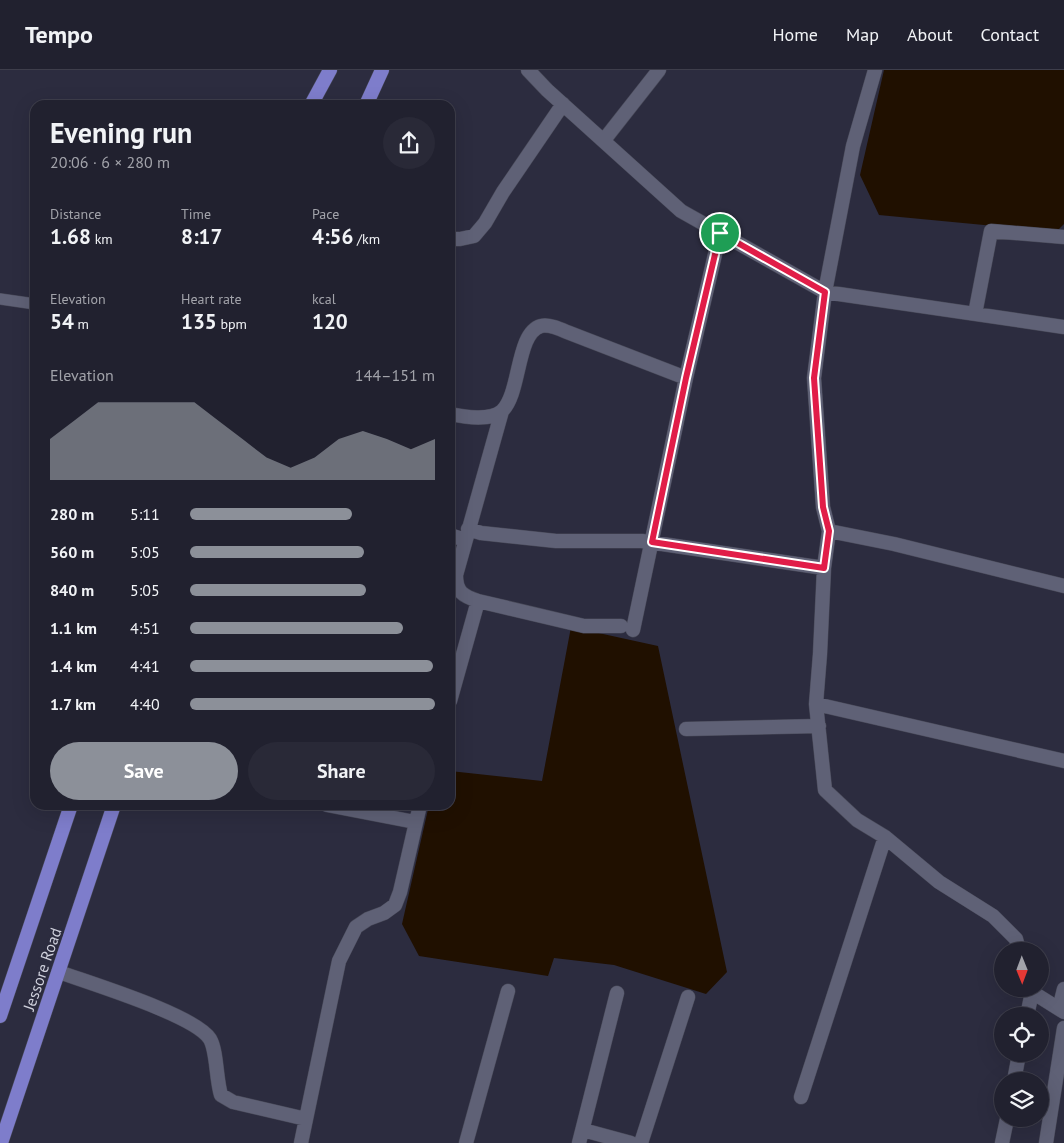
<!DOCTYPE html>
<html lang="en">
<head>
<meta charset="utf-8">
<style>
	body { margin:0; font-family:"PT Sans",sans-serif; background:#292937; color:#f1f3f6; height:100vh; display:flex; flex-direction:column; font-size:19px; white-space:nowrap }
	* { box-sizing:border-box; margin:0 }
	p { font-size:16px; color:#a2a3aa }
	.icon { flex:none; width:28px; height:28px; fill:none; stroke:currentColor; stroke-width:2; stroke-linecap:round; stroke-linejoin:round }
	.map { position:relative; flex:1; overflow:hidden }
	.drawer { position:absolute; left:30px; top:30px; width:425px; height:710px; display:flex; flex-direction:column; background:#21212f; border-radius:15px; box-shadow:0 5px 20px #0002,0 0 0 1px #3e3e4b }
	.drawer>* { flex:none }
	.needle { width:32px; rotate:179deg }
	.tools { position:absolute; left:994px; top:872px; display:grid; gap:10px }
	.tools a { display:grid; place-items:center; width:55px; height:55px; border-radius:50%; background:#21212f; box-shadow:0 5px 20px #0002,0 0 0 1px #3e3e4b; font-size:25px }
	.pin { position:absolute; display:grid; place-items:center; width:42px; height:42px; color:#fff; margin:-21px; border:2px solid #fff; border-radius:50%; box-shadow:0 1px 5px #0007 }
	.round { display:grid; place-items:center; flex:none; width:52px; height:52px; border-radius:26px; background:#292937 }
	.summary { display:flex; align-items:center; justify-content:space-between; height:85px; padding:0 20px }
	h1 { font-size:28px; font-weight:600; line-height:38px }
	.metrics { display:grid; grid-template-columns:repeat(3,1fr); gap:8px; height:85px; padding:5px 20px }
	.metrics div { display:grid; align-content:center }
	.metrics b { font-size:21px; font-weight:600 }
	.metrics small { font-size:14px; font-weight:400 }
	.metrics p { font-size:14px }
	.chart { height:140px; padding:10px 20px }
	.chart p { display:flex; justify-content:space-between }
	.chart svg { width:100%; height:90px; margin-top:5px; fill:#8c9099; opacity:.7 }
	.action { display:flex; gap:10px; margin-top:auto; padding:10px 20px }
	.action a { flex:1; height:58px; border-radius:30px; background:#8c9099; color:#fff; font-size:20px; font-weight:600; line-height:58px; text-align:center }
	.action a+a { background:#292937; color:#f1f3f6 }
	ul { padding:0 20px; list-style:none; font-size:16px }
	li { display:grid; grid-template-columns:80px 60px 1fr; align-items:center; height:38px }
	li i { height:12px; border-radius:6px; background:#8c9099 }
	header { display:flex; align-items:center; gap:30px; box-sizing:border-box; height:70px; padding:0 25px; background:#21212f; border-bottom:1px solid #3e3e4b }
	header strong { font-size:24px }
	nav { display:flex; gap:28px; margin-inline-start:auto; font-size:18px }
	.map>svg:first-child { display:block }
	.water { fill:#201000 }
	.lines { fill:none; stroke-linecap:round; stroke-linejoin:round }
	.service-casing { stroke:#484958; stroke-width:12 }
	.minor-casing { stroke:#484958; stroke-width:15 }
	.trunk-casing { stroke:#484958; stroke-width:15 }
	.service { stroke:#5f6176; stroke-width:11 }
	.minor { stroke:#5f6176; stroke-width:14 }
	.trunk { stroke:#7e7dcb; stroke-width:14 }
	.route-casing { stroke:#fff; stroke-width:10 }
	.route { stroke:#e11d48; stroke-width:6 }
	.labels { text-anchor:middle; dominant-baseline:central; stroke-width:5; stroke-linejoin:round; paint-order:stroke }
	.street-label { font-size:16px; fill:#cfd0dc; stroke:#2c2c3f }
</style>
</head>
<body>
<header>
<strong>Tempo</strong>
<nav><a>Home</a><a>Map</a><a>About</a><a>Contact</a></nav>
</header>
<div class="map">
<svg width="1064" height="1073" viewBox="0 0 1064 1073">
	<rect width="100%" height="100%" fill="#2c2c3f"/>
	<!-- water -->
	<path class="water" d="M884,0H1064V154L1056,162L879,145L860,105Z
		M571,557L658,576L727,902L706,924L614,895L554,888L548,906L419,886L402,854L429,735H450V701L542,711Z"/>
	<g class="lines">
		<!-- service casing -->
		<g class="service-casing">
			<path id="service" d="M0,229L35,234"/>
		</g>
		<!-- minor casing -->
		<g class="minor-casing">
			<path id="minor" d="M528,0L547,20L681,141L825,222L1064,257
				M875,0L853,76L825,222L814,308L823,437L829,461L824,498L820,584L816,634L825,720L857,750L885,767L939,812L993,846L1016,869L1019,881
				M604,70L659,0
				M450,169H460L474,166L485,153L503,122L563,34
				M975,244L991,161L1064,167
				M502,341L456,505C456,522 463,526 478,531L584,556H621
				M450,344C464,347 491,351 502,341C521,323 516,263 541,256C549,254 560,259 567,262L686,308
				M468,459L481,463L556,471H642L824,498
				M829,461L894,474L1064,516
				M450,465L465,470
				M633,560L686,308L720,163
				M450,631L478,531
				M816,634L1064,691
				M686,659L819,656
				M327,735L415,752
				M59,902C89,913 195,945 210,969C217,981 216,1009 221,1025L233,1032L306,1049
				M1031,919L1032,922L1064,942
				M1059,939L1064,919
				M1027,946L1032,922
				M1014,1011L1019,984
				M801,1027L885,767
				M583,1060L631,1073
				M301,1073L339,891L356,857L368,849L384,843L395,835L400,822L420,735
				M466,1073L508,921
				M579,1073L617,923
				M641,1073L688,927
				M1002,1073L1007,1049
				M1046,1073L1064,958"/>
		</g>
		<!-- trunk casing -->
		<g class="trunk-casing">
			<path id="trunk" d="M311,35L330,0
				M366,35L382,0
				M0,946L71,735
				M1,1073L114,735"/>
		</g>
		<!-- service -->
		<use href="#service" class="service"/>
		<!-- minor -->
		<use href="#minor" class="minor"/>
		<!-- trunk -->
		<use href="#trunk" class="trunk"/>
	</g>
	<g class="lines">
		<!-- route casing -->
		<g class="route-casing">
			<path id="route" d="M720,163L825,222L814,308L823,437L829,461L824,498L652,472L686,308Z"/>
		</g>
		<!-- route -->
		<use href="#route" class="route"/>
	</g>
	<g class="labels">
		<!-- street labels -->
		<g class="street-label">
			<text transform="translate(42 899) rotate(-71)">Jessore Road</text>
		</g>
	</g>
</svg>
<div class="tools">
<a><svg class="needle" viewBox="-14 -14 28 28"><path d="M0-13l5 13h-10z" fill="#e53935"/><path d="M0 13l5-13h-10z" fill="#a2a3aa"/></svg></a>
<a><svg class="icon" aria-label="locate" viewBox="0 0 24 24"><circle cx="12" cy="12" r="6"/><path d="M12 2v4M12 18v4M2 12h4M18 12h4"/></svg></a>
<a><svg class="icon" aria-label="layers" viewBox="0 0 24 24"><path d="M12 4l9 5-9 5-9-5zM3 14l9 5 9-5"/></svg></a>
</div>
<div class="pin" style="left:720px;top:163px;background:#1e9e55"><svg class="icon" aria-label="arrive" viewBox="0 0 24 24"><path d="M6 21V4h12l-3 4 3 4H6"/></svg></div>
<section class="drawer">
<div class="summary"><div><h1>Evening run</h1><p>20:06 · 6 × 280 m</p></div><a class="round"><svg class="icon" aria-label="share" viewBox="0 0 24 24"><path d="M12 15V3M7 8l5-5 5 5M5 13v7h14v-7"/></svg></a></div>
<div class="metrics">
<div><p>Distance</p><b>1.68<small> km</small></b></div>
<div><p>Time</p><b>8:17</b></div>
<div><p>Pace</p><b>4:56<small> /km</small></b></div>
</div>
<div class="metrics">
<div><p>Elevation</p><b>54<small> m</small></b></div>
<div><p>Heart rate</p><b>135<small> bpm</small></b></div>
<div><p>kcal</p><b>120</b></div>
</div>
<div class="chart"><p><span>Elevation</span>144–151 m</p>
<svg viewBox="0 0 160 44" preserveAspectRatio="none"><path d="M0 44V24L10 15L20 6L30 6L40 6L50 6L60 6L70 15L80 24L90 33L100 38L110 33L120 24L130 20L140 24L150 29L160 24V44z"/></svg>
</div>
<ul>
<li><b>280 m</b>5:11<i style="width:66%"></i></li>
<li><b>560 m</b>5:05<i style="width:71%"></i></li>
<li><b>840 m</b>5:05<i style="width:72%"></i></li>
<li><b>1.1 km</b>4:51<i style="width:87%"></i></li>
<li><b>1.4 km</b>4:41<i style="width:99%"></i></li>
<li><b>1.7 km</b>4:40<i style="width:100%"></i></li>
</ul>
<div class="action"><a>Save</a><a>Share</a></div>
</section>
</div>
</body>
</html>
